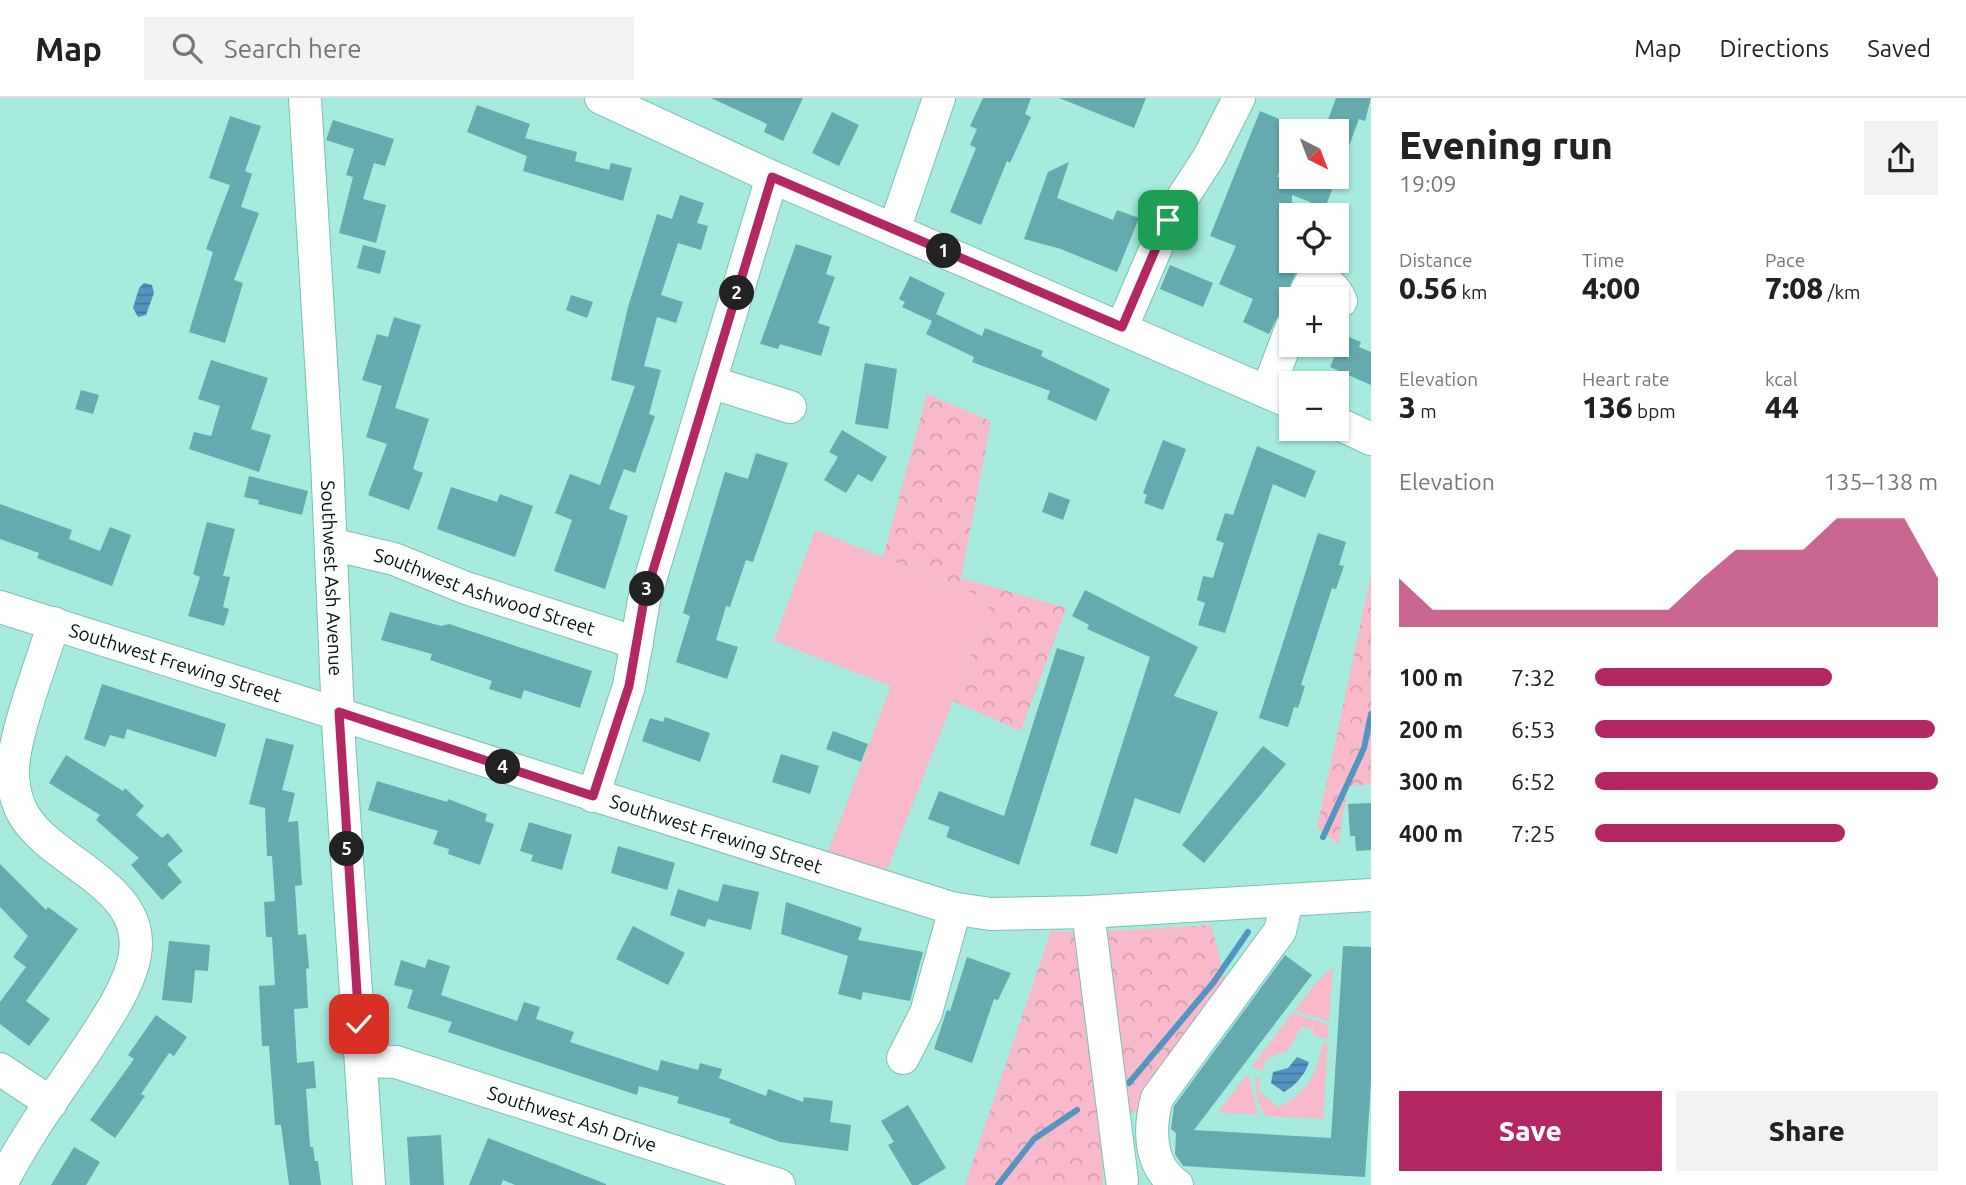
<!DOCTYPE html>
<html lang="en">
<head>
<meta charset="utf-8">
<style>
	body { margin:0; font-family:Ubuntu,sans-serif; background:#f2f2f2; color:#222; height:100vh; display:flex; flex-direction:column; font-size:26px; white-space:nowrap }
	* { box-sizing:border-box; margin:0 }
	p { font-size:23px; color:#767676 }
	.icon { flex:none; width:38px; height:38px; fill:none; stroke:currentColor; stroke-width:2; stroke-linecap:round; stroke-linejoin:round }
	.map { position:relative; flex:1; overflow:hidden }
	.panel { display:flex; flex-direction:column; background:#fff; width:595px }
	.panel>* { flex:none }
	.needle { width:46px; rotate:138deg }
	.controls { position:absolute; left:1279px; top:21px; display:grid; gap:14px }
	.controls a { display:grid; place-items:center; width:70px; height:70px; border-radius:0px; background:#fff; box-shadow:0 2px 5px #0004; font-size:35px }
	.pin { position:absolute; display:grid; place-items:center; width:60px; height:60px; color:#fff; margin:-30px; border-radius:14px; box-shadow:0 4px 10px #0006 }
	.km { position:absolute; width:35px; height:35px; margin:-18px; border-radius:50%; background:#222; color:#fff; font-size:19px; line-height:35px; text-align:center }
	.round { display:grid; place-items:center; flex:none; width:74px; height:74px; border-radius:0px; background:#f2f2f2 }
	.overview { display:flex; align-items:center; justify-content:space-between; height:119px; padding:0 28px }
	h1 { font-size:38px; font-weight:800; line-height:52px }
	.stats { display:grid; grid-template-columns:repeat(3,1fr); gap:10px; height:119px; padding:7px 28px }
	.stats div { display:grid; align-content:center }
	.stats b { font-size:30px; font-weight:800 }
	.stats small { font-size:19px; font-weight:400 }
	.stats p { font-size:19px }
	.chart { height:196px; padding:14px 28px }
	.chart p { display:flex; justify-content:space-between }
	.chart svg { width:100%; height:126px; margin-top:7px; fill:#b32863; opacity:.7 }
	.action { display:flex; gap:14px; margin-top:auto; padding:14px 28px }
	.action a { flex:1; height:80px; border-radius:0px; background:#b32863; color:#fff; font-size:28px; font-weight:800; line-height:80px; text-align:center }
	.action a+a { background:#f2f2f2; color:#222 }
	ul { padding:0 28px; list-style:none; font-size:23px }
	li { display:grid; grid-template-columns:112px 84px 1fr; align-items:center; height:52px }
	li i { height:18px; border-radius:9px; background:#b32863 }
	header { display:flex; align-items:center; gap:42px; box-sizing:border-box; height:98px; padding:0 35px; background:#fff; border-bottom:2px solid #e0e0e0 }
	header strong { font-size:33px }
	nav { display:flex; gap:38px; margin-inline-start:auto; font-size:24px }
	.search { width:490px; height:63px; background:#f2f2f2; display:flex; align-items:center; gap:18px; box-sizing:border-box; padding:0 24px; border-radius:0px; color:#767676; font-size:26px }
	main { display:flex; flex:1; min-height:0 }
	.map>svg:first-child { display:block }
	.grass { fill:#f8b9ca }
	.forest { fill:url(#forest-crowns) }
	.water { fill:url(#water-rules) }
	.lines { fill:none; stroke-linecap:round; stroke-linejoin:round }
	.stream { stroke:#5494c1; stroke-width:6 }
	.building { fill:#64aaaf }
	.minor-casing { stroke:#7dc0b3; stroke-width:34 }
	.minor { stroke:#fff; stroke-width:32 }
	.route-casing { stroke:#fff; stroke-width:14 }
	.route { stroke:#b32863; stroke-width:9 }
	.labels { text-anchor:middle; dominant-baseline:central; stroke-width:5; stroke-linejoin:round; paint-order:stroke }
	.street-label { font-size:19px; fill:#001511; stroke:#f7fdfc }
</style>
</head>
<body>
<header>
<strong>Map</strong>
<div class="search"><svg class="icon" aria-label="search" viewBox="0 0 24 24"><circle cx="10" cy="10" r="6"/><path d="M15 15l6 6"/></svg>Search here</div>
<nav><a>Map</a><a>Directions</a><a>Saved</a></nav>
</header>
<main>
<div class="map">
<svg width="1371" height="1087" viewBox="0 0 1371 1087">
	<defs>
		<pattern id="forest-crowns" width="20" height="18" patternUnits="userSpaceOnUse" patternTransform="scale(1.75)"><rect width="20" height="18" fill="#f8b9ca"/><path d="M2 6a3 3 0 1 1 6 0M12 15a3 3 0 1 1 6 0" fill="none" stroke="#d39eac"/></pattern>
		<pattern id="water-rules" width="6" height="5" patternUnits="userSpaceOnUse" patternTransform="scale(1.75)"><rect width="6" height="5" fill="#5494c1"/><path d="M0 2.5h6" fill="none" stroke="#43789b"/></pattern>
	</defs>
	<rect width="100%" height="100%" fill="#a6ebdd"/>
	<!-- grass -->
	<path class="grass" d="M815,432L992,503L887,772L828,754L891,588L774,543Z
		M1333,869L1329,923L1294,913L1315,886Z
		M1292,915L1329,927L1327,941L1313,937L1314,932L1302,928L1288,952L1266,961L1262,972L1252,969Z
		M1324,944L1328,945L1323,1021L1265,1018L1257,1000L1255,980H1260L1259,993L1279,1009C1312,990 1314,979 1324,944Z
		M1248,975L1258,1017L1218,1014Z"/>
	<!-- forest -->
	<path class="forest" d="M927,296L991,323L961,480L1066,510L1021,633L953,603L992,503L883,459Z
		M1371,477V686L1348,688L1338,746L1317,730Z
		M1211,827L1227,887L1144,1011L1124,1017L1108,833Z
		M1051,833L1081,835L1103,1023V1087H965Z"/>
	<!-- water -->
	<path class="water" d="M144,185L152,187L154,195L146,217L138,219L133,210L139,190Z
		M1297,959L1309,964C1305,977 1296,987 1284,994L1271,985L1273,974L1288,970Z"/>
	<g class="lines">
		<!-- stream -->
		<path class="stream" d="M1323,739L1364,650L1371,616
			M1129,985L1213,885L1248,834
			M998,1087L1034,1041L1077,1012"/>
	</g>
	<!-- building -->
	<path class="building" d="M711,0H803L783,43L764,34L767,26Z
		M983,0H1031L1025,16L1031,19L1010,65L1007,63L981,127L950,114L976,50L970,47L977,31L970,28Z
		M1059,0H1146L1134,30Z
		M1336,0H1371L1365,23L1359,21L1339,75L1337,33H1324Z
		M477,7L530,26L525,40L577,54L575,63L609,72L611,65L632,70L623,103L523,73L527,58L467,34Z
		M1260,13L1298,29L1296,33H1292V44L1277,79H1337L1325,110L1292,97V163H1301L1289,190L1292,210L1280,214L1269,236L1243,224L1253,201L1219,186L1236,148L1210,138Z
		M832,14L859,27L839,68L812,55Z
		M230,18L261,28L245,73L252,76L241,109L259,115L234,182L243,185L225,245L189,234L213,154L206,151L230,87L209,80Z
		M333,22L394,41L385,68L374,65L363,101L386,107L376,145L339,135L353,79L346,77L354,51L326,42Z
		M1069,64L1057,100L1113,122L1117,112L1139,120L1117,174L1061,151L1024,141L1048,74Z
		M680,97L704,105L697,125L708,128L701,152L678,145L661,197L683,204L676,225L657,219L644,268L661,272L649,316L655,318L635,375L624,371L609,411L628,418L605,491L554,473L572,422L555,415L570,376L600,387L635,288L611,282L628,209L657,116L672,121Z
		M796,146L832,158L826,176L835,179L818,225L830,229L821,258L780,246L778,251L760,246Z
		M363,147L386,153L380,176L357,170Z
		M1170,167L1213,185L1203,209L1160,191Z
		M910,178L945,195L936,216L982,238L985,230L1043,253L1041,258L1110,291L1096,323L1047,301L1050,293L972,264L974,259L926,236L932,223L902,209L905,204L899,201Z
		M571,197L593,204L587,220L566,212Z
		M394,219L421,227L395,310L429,321L413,371L423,375L409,412L368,397L387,346L366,339L382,288L362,282L377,236L388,239Z
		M1344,237L1361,244L1359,249L1371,254V287L1330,269Z
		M211,262L268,280L251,331L271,337L259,374L189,351L194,334L211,338L220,308L198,301Z
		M865,265L897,271L888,331L855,326Z
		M81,292L99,297L93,316L75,311Z
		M842,332L887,359L872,384L858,376L846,395L824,382L838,359L829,354Z
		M1163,342L1186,351L1163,412L1144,405L1147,397L1143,395Z
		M1257,348L1316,373L1305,400L1273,386L1225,535L1198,527L1205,505L1197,502L1203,478L1213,480L1224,445L1216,442L1225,415L1233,417Z
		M756,355L788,365L753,464L746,462L730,509L726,508L716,542L738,549L727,581L676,564L690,518L683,515L725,374L748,381Z
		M249,378L308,393L302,417L258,406L259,402L244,399Z
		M451,389L497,404L500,396L533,408L515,459L437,431Z
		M1049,394L1070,402L1063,422L1042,414Z
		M0,406L72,432L69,441L100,453L110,429L131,437L112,488L37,460L39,455L0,441Z
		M207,424L235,431L223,478L230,479L223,509L229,511L224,528L188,518L200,479L193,476Z
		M1318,435L1346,444L1339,467L1344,468L1336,491L1332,490L1301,587L1305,588L1298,610L1294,609L1288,629L1259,620Z
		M1085,492L1198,549L1174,598L1218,614L1180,716L1135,700L1117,756L1090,747L1150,559L1087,531L1089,527L1072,518Z
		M390,514L441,528L449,526L592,573L580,610L524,592L521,601L489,591L492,583L430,562L432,556L381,542Z
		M1057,550L1085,559L1019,767L946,739L950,729L928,721L939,693L1004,718Z
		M102,586L226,626L216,659L127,631L124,641L110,637L105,649L84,641Z
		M665,619L710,635L700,664L642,643L650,620L663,624Z
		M833,633L868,646L861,664L826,651Z
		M266,640L294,647L282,692L295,695L288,724L298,723L302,787L295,788L298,837L306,836L309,870L306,871L308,910L294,911L297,965L314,963L316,990L306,991L310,1049H313L315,1063H318L321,1087H289L281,1027H275L269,948H262L259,888L275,887L272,839H266L264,804L275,803L272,758H267L265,710L249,706Z
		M1263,648L1286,666L1204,765L1182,747Z
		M781,656L819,668L810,696L772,684Z
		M66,657L123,693L125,690L144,708L136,717L162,740L168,735L183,753L167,766L182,784L162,802L131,767L139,760L96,722L100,717L49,685Z
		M377,683L447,704L448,701L487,716L485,723L494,726L480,767L448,756L449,751L433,746L438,733L368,712Z
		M1371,705V752L1356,753L1355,738H1350L1348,706Z
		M529,724L572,737L562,772L531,763L533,757L520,753Z
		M618,748L675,765L667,792L611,775Z
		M0,766L46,812L48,809L78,831L26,903L50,921L29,948L0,926V904L26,869L13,859L28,838L0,809Z
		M723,786L759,794L751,832L708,821L705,829L670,817L678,791L718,804Z
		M786,804L862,830L858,842L923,854L910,903L863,894L861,902L838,896L848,858L781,836Z
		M633,828L685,855L668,887L616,861Z
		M169,843L210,847L208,873L195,872L192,905L162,902Z
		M1343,848L1371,849V984L1365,1079L1183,1068L1175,1056L1176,1035L1171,1031L1174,1008L1285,857L1312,877L1194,1032L1331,1040Z
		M967,859L1011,875L998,902L994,901L972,965L934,951L947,912L950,913Z
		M428,861L450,868L441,897L517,923L524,904L540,909L536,921L574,934L570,944L658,973L661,962L698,972L700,965L722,971L719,980L766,998L768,991L803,1004L804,999L833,1003L830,1024L851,1027L848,1053L780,1044L729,1025L731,1021L677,1005L679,999L639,988L637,997L448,934L452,924L407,910L413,892L394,887L401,862L425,870Z
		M156,917L187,939L174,958L169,955L141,996L145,998L115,1040L90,1022L134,961L128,957Z
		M908,1007L946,1070L918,1087H912L888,1047L894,1044L881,1023Z
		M441,1037L444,1087H410L407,1039Z
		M488,1040L606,1086V1087H515L503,1082L501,1087H469Z
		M74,1049L100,1064L86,1087H51Z"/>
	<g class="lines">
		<!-- minor casing -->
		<g class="minor-casing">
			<g id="minor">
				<path id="s1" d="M305,0L327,362L339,642L369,1087"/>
				<path d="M601,0L772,79L1292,305"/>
				<path d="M894,132L939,0"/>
				<path d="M1307,191L1313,181C1328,183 1335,189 1341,203"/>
				<path d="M1122,229L1168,122L1209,59L1239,0"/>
				<path d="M710,284L790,309"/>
				<path d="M1267,294L1292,228"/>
				<path d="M1337,325L1371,341"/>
				<path id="s2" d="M331,446L394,461L466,490L637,545"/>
				<path id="s3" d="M0,509L951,810L990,816L1088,814L1371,797"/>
				<path d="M593,698L629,588L644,502L772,79"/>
				<path d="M1088,814L1122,1082"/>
				<path d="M903,960L926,915L955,811"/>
				<path id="s4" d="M362,963L396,964L779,1087"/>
				<path d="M0,971L51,1005"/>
				<path d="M1,1087C25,1038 59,993 89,948C105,923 123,898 132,869C157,791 57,769 25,719C18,708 14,692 13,679C10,645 43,561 54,525"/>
				<path d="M1177,1087C1148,1068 1149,1029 1157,1000L1280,833L1287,803"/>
			</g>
		</g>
		<!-- minor -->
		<use href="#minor" class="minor"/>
	</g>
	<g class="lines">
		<!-- route casing -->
		<g class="route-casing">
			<path id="route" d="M359,926L339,614L593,698L629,588L644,502L772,79L1122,229L1168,122"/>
		</g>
		<!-- route -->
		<use href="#route" class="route"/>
	</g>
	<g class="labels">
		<!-- street labels -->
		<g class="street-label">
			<text stroke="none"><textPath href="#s1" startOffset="481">Southwest Ash Avenue</textPath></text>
			<text stroke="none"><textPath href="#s2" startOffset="161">Southwest Ashwood Street</textPath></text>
			<text stroke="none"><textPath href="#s3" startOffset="184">Southwest Frewing Street</textPath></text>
			<text stroke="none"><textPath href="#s3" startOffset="751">Southwest Frewing Street</textPath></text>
			<text stroke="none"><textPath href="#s4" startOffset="219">Southwest Ash Drive</textPath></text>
		</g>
	</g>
</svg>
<div class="controls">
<a><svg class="needle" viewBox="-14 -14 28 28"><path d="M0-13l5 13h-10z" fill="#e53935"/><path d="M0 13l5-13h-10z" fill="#767676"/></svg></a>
<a><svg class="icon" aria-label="locate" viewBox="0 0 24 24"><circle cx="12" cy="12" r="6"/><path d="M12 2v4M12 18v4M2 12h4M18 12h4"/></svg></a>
<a>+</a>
<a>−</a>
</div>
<div class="pin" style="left:1168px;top:122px;background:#1e9e55"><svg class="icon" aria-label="arrive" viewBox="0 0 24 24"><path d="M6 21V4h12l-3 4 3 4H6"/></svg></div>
<div class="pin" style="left:359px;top:926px;background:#d93025"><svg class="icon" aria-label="check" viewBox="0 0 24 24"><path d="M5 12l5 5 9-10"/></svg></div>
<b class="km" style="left:944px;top:153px">1</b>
<b class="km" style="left:737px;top:195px">2</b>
<b class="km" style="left:647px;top:491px">3</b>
<b class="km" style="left:503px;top:669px">4</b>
<b class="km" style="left:347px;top:751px">5</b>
</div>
<section class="panel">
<div class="overview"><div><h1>Evening run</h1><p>19:09</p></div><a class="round"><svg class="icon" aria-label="share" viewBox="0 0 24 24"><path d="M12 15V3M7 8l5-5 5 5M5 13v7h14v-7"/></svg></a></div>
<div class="stats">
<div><p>Distance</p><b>0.56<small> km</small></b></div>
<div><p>Time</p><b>4:00</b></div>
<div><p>Pace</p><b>7:08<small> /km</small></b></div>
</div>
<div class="stats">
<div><p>Elevation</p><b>3<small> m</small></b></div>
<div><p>Heart rate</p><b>136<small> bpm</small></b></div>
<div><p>kcal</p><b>44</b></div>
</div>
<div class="chart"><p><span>Elevation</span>135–138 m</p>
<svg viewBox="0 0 160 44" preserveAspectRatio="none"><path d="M0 44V27L10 38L20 38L30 38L40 38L50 38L60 38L70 38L80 38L90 27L100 17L110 17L120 17L130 6L140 6L150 6L160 27V44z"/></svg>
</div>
<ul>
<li><b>100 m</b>7:32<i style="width:69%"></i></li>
<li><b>200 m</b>6:53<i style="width:99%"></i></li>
<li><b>300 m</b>6:52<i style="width:100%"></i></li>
<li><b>400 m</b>7:25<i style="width:73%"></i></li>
</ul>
<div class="action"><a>Save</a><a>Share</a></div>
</section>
</main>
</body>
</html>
